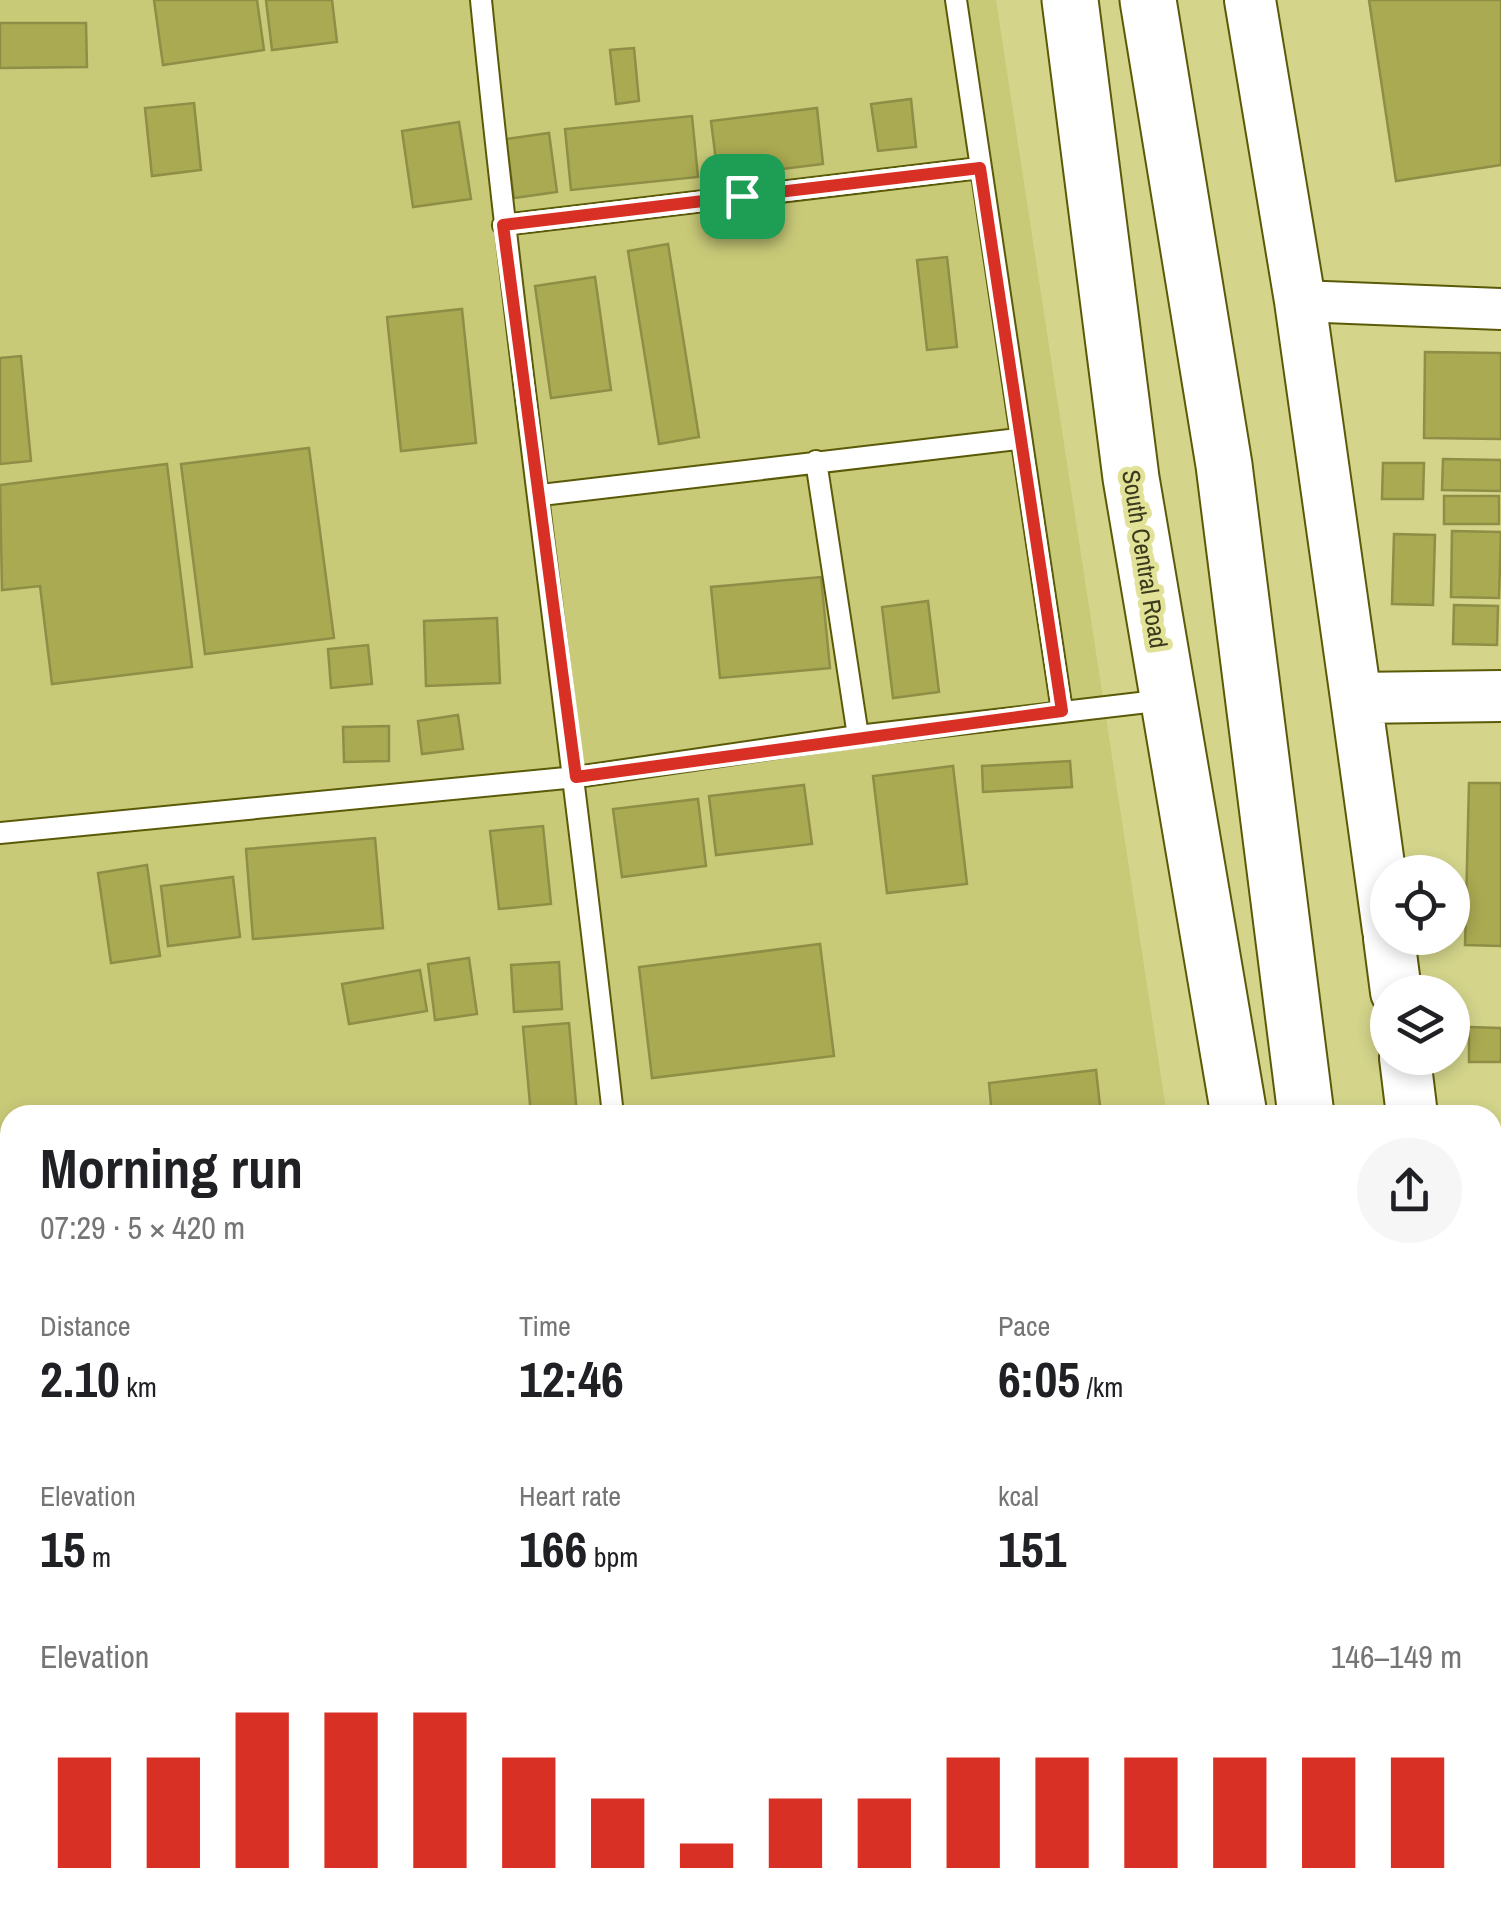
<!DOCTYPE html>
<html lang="en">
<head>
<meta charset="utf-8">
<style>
	body { margin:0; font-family:"Archivo Narrow",sans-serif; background:#f6f6f6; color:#202124; height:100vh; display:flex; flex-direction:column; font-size:38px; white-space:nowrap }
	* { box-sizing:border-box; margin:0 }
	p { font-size:32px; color:#757577 }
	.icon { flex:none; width:55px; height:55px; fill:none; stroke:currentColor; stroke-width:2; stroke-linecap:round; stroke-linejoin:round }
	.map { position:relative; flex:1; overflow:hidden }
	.panel { position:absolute; left:0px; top:1105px; width:1502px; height:812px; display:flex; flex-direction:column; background:#fff; border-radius:30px 30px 0 0; box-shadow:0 5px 15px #0003 }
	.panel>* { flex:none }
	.fabs { position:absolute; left:1370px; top:855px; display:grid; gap:20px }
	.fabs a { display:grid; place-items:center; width:100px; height:100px; border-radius:50%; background:#fff; box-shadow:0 5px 15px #0003; font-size:50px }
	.pin { position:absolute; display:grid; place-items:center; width:85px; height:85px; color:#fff; margin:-42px; border-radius:20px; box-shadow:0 5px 15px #0006 }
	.round { display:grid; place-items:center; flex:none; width:105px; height:105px; border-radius:52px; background:#f6f6f6 }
	.head { display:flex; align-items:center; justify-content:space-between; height:170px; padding:0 40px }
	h1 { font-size:55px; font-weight:700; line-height:75px }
	.metrics { display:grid; grid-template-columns:repeat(3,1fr); gap:15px; height:170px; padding:10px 40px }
	.metrics div { display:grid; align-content:center }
	.metrics b { font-size:50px; font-weight:700 }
	.metrics small { font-size:28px; font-weight:400 }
	.metrics p { font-size:28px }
	.chart { height:280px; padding:20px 40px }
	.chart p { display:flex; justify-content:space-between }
	.chart svg { width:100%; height:180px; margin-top:10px; stroke:#d93025; stroke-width:6 }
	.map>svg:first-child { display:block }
	.built { fill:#c9ca78 }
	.building { fill:#aaaa52; stroke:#8e8e46; stroke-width:2.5 }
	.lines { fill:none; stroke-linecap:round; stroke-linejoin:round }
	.service-casing { stroke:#5b5a08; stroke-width:24 }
	.minor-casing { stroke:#5b5a08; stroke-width:44 }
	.tertiary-casing { stroke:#5b5a08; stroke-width:54 }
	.secondary-casing { stroke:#5b5a08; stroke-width:59 }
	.service { stroke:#fff; stroke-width:20 }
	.minor { stroke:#fff; stroke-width:40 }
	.tertiary { stroke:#fff; stroke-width:50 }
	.secondary { stroke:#fff; stroke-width:55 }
	.route-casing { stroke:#fff; stroke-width:20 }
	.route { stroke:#d93025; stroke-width:12 }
	.labels { text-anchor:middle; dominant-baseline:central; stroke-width:10; stroke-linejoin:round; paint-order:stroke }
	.street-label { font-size:25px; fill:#3a3a1c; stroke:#e1e298 }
</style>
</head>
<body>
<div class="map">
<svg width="1501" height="1917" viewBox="0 0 1501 1917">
	<rect width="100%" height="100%" fill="#d4d58b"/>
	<!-- built -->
	<path class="built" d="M0,0H996L1167,1115H10V1398L0,1400Z
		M10,1526V1908H1094L1091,1917H0V1527Z"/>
	<!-- building -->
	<path class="building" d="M154,0H257L264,50L163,65Z
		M266,0H332L337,42L272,50Z
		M1369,0H1501V165L1396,181Z
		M0,23H86L87,67L0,68Z
		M634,48L639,101L616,104L610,50Z
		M911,99L916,147L878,151L871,104Z
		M194,103L201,170L152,176L145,108Z
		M817,108L823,164L718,177L711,121Z
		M692,116L698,177L571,190L565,129Z
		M459,122L471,199L413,207L402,131Z
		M549,133L557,192L514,198L506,139Z
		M668,244L699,437L659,444L628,251Z
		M947,257L957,347L927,350L917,260Z
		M595,277L611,390L551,398L535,286Z
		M462,309L476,443L401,451L387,317Z
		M1425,352L1501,353V439L1424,438Z
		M21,356L31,461L0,464V358Z
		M309,448L334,638L205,654L181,464Z
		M1443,459L1501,460V491L1442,490Z
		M1383,463H1424L1423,499H1382Z
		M167,464L192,667L52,684L40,586L2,590L0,485Z
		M1444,496H1499V524H1444Z
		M1452,531L1501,532L1499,598L1451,597Z
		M1394,534L1435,535L1433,605L1392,604Z
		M821,577L830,668L720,678L711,587Z
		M928,601L939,692L893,698L882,607Z
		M1454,605L1498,606L1497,645L1453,644Z
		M497,618L500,683L426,686L424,621Z
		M368,645L372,684L331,688L328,649Z
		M458,715L463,749L422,754L418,721Z
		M389,726V761L344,762L343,727Z
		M1070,761L1072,787L983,792L982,766Z
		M953,766L967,884L887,893L873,776Z
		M1469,783H1501V946L1465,945Z
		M804,785L812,844L716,855L709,796Z
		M698,799L706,866L622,877L613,809Z
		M543,826L551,904L499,909L490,831Z
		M375,838L383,928L253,939L246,849Z
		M147,865L160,956L111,963L98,873Z
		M233,877L240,937L168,946L161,886Z
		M820,944L834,1056L652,1078L639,967Z
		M469,958L477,1014L435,1020L428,964Z
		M559,962L562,1009L514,1012L511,965Z
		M420,970L427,1011L349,1024L342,984Z
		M569,1023L577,1115H531L523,1027Z
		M1469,1027L1501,1028V1062H1469Z
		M1096,1070L1101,1115H992L989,1083Z
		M1501,1459V1542H1492V1479H1501Z
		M1492,1594H1501V1693H1492Z
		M73,1908H142L143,1917H74Z
		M187,1908H352L353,1917H189Z
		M370,1908H636L638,1917H371Z"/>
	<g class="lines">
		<!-- service casing -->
		<g class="service-casing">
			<path id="service" d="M481,0C518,372 572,743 613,1115
				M956,0L1062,711
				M503,225L980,168
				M816,461L858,736
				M541,495L1018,439
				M0,833L576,777L858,736L1165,700
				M160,1908L161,1917
				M717,1908L722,1917"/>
		</g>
		<!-- minor casing -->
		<g class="minor-casing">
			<path id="minor" d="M1300,301L1501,309
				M1492,1760H1501"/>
		</g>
		<!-- tertiary casing -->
		<g class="tertiary-casing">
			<path id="tertiary" d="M1250,0L1300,301L1356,698L1501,696
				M1356,698L1388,930
				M1389,938L1396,992
				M1405,1058L1412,1115
				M1492,1305H1501
				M1295,1917L1298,1908"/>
		</g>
		<!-- secondary casing -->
		<g class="secondary-casing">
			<path id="secondary" d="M1070,0L1131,478L1239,1115
				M1148,0L1224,465L1306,1115
				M0,1432L10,1430
				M0,1492L10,1490
				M1136,1917L1139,1908
				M1195,1917L1198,1908"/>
		</g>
		<!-- service -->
		<use href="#service" class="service"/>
		<!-- minor -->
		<use href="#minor" class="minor"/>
		<!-- tertiary -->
		<use href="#tertiary" class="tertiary"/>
		<!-- secondary -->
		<use href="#secondary" class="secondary"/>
	</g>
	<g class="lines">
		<!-- route casing -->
		<g class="route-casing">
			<path id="route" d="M980,168L1062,711L576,777L503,225Z"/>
		</g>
		<!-- route -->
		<use href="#route" class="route"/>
	</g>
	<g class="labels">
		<!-- street labels -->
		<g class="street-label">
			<text transform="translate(1145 559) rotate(81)">South Central Road</text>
		</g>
	</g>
</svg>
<div class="fabs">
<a><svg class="icon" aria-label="locate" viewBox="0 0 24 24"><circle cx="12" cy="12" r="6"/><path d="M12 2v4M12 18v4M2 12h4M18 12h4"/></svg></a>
<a><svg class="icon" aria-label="layers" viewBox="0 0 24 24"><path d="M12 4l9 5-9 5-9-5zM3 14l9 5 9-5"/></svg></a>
</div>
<div class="pin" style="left:742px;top:196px;background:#1e9e55"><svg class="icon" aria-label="arrive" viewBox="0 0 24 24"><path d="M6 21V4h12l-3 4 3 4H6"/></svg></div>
<section class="panel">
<div class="head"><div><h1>Morning run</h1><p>07:29 · 5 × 420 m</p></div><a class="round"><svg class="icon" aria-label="share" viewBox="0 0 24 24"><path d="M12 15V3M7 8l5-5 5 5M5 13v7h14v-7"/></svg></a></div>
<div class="metrics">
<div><p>Distance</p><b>2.10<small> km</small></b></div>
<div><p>Time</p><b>12:46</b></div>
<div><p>Pace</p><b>6:05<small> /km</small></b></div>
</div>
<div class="metrics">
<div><p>Elevation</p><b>15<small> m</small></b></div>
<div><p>Heart rate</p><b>166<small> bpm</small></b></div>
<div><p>kcal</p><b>151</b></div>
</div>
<div class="chart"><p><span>Elevation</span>146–149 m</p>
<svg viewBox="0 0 160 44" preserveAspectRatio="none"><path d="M5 44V17M15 44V17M25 44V6M35 44V6M45 44V6M55 44V17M65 44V27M75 44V38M85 44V27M95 44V27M105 44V17M115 44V17M125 44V17M135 44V17M145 44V17M155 44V17"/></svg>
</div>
</section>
</div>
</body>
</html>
